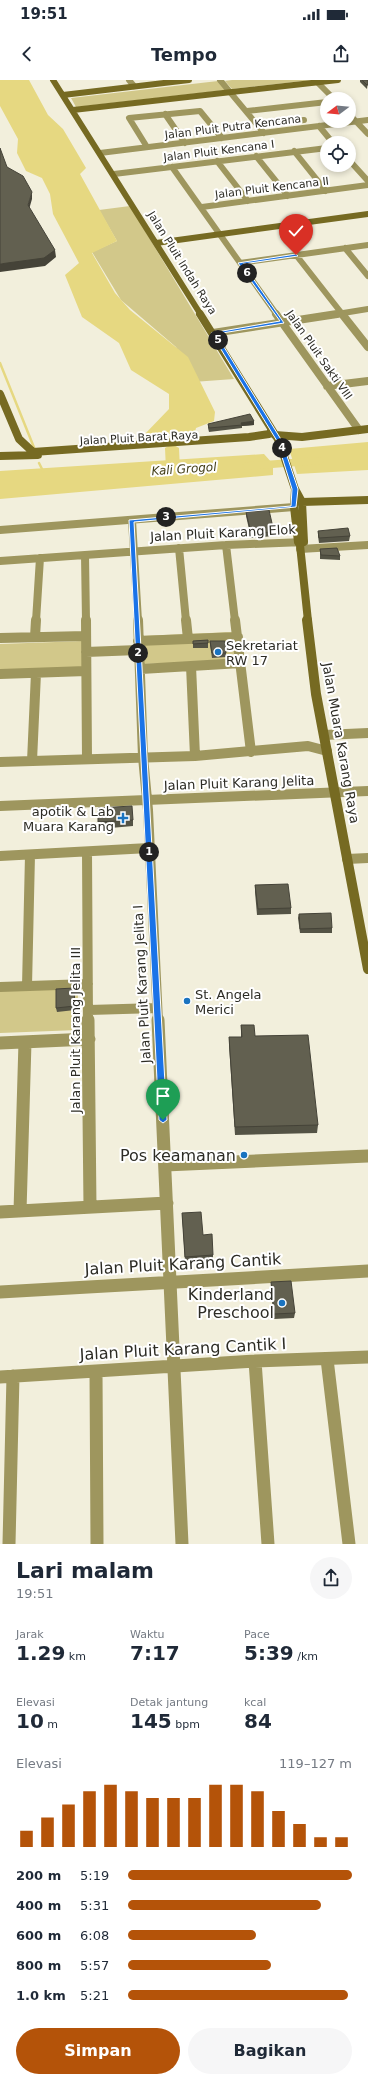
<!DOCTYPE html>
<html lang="id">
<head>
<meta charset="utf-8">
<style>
	body { margin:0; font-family:"DejaVu Sans",sans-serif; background:#f6f6f7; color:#1f2937; height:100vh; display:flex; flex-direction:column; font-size:15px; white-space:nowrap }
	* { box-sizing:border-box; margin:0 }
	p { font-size:13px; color:#747a83 }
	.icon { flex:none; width:22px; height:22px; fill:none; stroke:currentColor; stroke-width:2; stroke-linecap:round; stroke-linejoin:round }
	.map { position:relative; height:1464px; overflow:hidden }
	.details { display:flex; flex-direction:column; background:#fff; flex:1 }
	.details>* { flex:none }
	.needle { width:26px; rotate:254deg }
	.tools { position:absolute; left:320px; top:12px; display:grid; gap:8px }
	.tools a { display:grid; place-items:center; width:36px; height:36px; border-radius:50%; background:#fff; box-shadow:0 2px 6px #0003; font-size:20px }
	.pin { position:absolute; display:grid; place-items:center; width:34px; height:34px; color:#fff; margin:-41px -17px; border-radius:50% 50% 50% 0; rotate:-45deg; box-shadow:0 0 4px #0007 }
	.pin .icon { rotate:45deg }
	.km { position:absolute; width:20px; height:20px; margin:-10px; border-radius:50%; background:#222; color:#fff; font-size:11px; line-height:20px; text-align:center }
	.round { display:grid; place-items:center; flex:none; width:42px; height:42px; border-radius:21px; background:#f6f6f7 }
	.head { display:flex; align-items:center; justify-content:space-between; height:68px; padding:0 16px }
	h1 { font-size:22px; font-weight:700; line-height:30px }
	.stats { display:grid; grid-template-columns:repeat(3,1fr); gap:6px; height:68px; padding:4px 16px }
	.stats div { display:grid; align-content:center }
	.stats b { font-size:20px; font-weight:700 }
	.stats small { font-size:11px; font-weight:400 }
	.stats p { font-size:11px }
	.chart { height:112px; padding:8px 16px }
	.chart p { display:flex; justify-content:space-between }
	.chart svg { width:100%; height:72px; margin-top:4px; stroke:#b45309; stroke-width:6 }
	.action { display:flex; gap:8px; margin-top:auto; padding:8px 16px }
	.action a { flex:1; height:46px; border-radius:24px; background:#b45309; color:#fff; font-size:16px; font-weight:700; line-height:46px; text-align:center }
	.action a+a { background:#f6f6f7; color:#1f2937 }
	ul { padding:0 16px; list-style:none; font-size:13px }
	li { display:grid; grid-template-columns:64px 48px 1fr; align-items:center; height:30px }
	li i { height:10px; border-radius:5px; background:#b45309 }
	.status { display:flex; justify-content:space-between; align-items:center; height:28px; padding:0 20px; background:#fff; direction:ltr }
	.status svg { height:11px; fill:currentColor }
	header { display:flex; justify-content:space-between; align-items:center; height:52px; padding:0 16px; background:#fff; font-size:18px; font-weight:700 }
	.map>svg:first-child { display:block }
	.green { fill:#d2c88a }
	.water { fill:#e6d881 }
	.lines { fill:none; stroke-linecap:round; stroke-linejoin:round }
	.stream { stroke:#e6d881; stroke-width:2.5 }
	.river { fill:#e6d881; fill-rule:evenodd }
	.street-far3 { stroke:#9e965e; stroke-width:6 }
	.street-far2 { stroke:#9e965e; stroke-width:8 }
	.street-far1 { stroke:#9e965e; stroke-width:10 }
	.street { stroke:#9e965e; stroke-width:13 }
	.secondary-far2 { stroke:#766a22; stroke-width:6 }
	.secondary-far1 { stroke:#766a22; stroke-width:8 }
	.secondary { stroke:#766a22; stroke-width:10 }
	.wall { fill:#545345 }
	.shaded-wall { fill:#454338 }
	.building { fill:#626050; stroke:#454338 }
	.route { fill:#1a73e8; stroke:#fff }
	.poi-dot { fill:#1a73c0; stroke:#fff; stroke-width:1.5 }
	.labels { text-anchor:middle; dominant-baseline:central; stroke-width:4; stroke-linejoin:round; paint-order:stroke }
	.far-street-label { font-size:11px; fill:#2d2c25; stroke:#fff }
	.far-water-label { font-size:12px; font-style:italic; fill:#433e18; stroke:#fff }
	.street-label { font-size:13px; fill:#2d2c25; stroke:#fff }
	.poi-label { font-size:13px; fill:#2d2c25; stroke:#fff; text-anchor:start }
	.near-poi-label { font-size:16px; fill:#2d2c25; stroke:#fff; text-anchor:end }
	.near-street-label { font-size:16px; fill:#2d2c25; stroke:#fff }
</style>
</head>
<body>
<div class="status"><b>19:51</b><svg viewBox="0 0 49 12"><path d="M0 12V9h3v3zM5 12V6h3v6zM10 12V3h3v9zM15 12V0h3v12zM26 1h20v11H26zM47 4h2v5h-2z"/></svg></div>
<header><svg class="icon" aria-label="back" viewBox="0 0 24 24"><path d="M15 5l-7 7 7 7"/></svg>Tempo<svg class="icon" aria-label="share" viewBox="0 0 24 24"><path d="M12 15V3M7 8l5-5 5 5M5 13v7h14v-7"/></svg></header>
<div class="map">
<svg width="368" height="1464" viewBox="0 0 368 1464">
	<rect width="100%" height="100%" fill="#f2efdc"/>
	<!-- green -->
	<path class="green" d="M232,0H312L232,9L225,1Z
		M218,1L226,10L76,27L71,18Z
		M130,126L234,299L193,302L176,267L121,220L92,172L117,161L99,130Z
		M232,552L236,581L143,584L141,556Z
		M83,561L84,590L0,591V564Z
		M78,906V950L0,953V910Z"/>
	<!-- water -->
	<path class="water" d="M0,0H29L48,35L63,49L86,88L80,94L117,161L92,173L115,213L130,230L188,277L215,332L214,341L196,348L195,352L143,356L169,329V314L131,290L119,263L82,237L65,195L79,183L53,134L50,114L42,98L26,91L17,73L18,59L0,26Z
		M368,362V390L297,394L289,369Z
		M264,374L273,384V395L0,419V391Z"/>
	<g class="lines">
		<!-- stream -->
		<path class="stream" d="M0,283L35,370
			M39,383L43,391"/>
		<!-- river -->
		<path class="river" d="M172,364L179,368L180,390L178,393H168L166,390L165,368Z
			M317,377L322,378L324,381L322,384L249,390L244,389L242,386L244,383L249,382Z"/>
		<!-- street-far3 -->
		<path class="street-far3" d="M129,0L134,6
			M220,0L264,53
			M317,2L334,19
			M247,31L327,22
			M165,34L185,63
			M349,34L368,54
			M258,45L304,40
			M319,46L333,63
			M147,67L129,38L200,31L222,58
			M294,71L326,111
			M100,73L368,40
			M256,76L288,116
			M349,80L368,101
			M217,81L248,121
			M172,87L277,235
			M114,94L327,68
			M202,127L368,105
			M345,168L368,196
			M296,175L343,235
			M240,183L368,165
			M331,235L368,229"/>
		<!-- street-far2 -->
		<path class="street-far2" d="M276,234L359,350
			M342,234L368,267
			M213,253L337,234
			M327,306L368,301
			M132,440L138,541
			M0,450L294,427
			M226,465L235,541
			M179,468L186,541
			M300,469L368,465
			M85,475L86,541
			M0,481L226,465L304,462
			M36,541L40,478"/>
		<!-- street-far1 -->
		<path class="street-far1" d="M86,540L87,679
			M138,540L143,677L148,730L158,941
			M186,540L188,559
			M235,540L251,672
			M35,557L36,540
			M0,558L86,556
			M138,561L238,557
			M86,572L138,570
			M191,586L195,676
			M141,589L241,583
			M0,594L86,591
			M324,655L368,653
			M32,681L36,593
			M0,682L195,676L308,666L327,671
			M0,726L368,711
			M87,772L88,941
			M0,776L149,768
			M347,779L368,778
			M27,906L30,775
			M0,907L88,904
			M89,930L157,928"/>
		<!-- street -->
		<path class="street" d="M88,940L90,1127
			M158,940L182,1464
			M0,963L89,959
			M165,1085L368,1076
			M20,1131L25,962
			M0,1132L167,1123
			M0,1212L368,1191
			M327,1279L349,1464
			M255,1281L268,1464
			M96,1291L97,1464
			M0,1297L255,1281L368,1277
			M9,1464L13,1296"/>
		<!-- secondary-far2 -->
		<path class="secondary-far2" d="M53,0L201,235
			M63,15L189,0
			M73,30L338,0
			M156,163L368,134"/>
		<!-- secondary-far1 -->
		<path class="secondary-far1" d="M200,234L279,361L295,409L302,422L304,462L300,464
			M0,314L19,359L33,372L249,357L269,354L272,350
			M275,355L302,357L368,349
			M0,376L38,375
			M295,409L294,427L298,462L300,465L308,541
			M302,422L368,420"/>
		<!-- secondary -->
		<path class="secondary" d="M307,540L316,614L368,889"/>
	</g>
	<!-- wall -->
	<path class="wall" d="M360,0H368L367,9L360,2Z
		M254,341V345L242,346V348L209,352L208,348V344Z
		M246,432L274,452V456L251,458L246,436Z
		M318,451L350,456L349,461L319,463L318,456Z
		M320,469L340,476V480L320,479Z
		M208,560V568H193V561Z
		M210,561L226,573V577L212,578L210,565Z
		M98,728L133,740V746L99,749Z
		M255,805L291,828V834L257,835L255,812Z
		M299,834L332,848V853H300L298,838Z
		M74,908L75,930L57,932L56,928Z
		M241,945L255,956L318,1045L317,1053L235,1055L229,965V957H241Z
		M182,1133L203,1155L213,1175V1181L185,1182Z
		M271,1202L295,1233L294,1238L274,1239L271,1208Z"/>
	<!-- shaded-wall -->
	<path class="shaded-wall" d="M32,112V119L28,133V125Z
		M55,170L56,177L45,186L0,192V184Z
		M254,341V345L242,346L241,343Z"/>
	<!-- building -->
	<path class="building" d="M362,0H368V5H367Z
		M0,68L7,87L23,96L32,112L28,125L55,170L44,178L0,184Z
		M250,334L254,341L241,343L242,345L209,348L208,344Z
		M269,430L274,452L251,453L246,432Z
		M348,448L350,456L319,458L318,451Z
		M337,468L340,476L321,475L320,469Z
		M208,560V563L193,564V561Z
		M210,561H225L226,573H212Z
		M132,726L133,740L98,742V728Z
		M288,804L291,828L258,829L255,805Z
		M331,833L332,848L300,849L299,834Z
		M74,908L75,926L56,928V909Z
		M241,945H254L255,956L308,955L318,1045L235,1047L229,957H242Z
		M201,1132L203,1155L212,1154L213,1175L185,1177L182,1133Z
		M291,1201L295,1233L274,1234L271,1202Z"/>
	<!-- route -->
	<path class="route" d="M296,174L298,176L243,184L284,243L216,254L282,361L298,409L296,427L134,442L167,1040L163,1043L159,1040L129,440L291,426L292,409L277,361L211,253L280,241L238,183Z"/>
	<!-- markers -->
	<g class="poi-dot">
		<circle cx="218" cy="572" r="4"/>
		<path d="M121 732h4v4h4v4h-4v4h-4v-4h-4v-4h4z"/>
		<circle cx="187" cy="921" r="4"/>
		<circle cx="244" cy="1075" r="4"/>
		<circle cx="282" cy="1223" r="4"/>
	</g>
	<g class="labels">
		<!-- far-street labels -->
		<g class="far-street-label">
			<text transform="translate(233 47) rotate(-7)">Jalan Pluit Putra Kencana</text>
			<text transform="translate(219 71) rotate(-7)">Jalan Pluit Kencana I</text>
			<text transform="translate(272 108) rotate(-7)">Jalan Pluit Kencana II</text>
			<text transform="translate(182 183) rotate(58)">Jalan Pluit Indah Raya</text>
			<text transform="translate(319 275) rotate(55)">Jalan Pluit Sakti VIII</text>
			<text transform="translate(139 358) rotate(-3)">Jalan Pluit Barat Raya</text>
		</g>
		<!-- far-water labels -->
		<g class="far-water-label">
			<text transform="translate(184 389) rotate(-4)">Kali Grogol</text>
		</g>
		<!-- street labels -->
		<g class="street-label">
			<text transform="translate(223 453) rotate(-3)">Jalan Pluit Karang Elok</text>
			<text transform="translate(341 663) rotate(80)">Jalan Muara Karang Raya</text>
			<text transform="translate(239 703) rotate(-2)">Jalan Pluit Karang Jelita</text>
			<text transform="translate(142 904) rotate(-93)">Jalan Pluit Karang Jelita I</text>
			<text transform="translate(75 950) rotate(-90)">Jalan Pluit Karang Jelita III</text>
		</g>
		<!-- poi labels -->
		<g class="poi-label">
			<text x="226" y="565">Sekretariat<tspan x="226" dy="15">RW 17</tspan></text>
			<text x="114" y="731" text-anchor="end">apotik &amp; Lab<tspan x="114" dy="15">Muara Karang</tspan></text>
			<text x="195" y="914">St. Angela<tspan x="195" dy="15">Merici</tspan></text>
		</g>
		<!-- near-poi labels -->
		<g class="near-poi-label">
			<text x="236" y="1075">Pos keamanan</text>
			<text x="274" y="1214">Kinderland<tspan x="274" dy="18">Preschool</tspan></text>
		</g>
		<!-- near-street labels -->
		<g class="near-street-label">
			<text transform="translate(183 1184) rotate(-3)">Jalan Pluit Karang Cantik</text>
			<text transform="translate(183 1269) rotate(-3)">Jalan Pluit Karang Cantik I</text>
		</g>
	</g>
</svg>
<div class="tools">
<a><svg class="needle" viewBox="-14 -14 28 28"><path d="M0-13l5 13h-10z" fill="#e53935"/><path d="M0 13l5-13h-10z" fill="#747a83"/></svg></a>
<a><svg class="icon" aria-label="locate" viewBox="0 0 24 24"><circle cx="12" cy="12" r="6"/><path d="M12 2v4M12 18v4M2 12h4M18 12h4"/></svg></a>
</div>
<div class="pin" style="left:163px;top:1040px;background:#1e9e55"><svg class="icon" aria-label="arrive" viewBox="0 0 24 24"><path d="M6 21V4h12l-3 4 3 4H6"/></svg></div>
<div class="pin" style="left:296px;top:175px;background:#d93025"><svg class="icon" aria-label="check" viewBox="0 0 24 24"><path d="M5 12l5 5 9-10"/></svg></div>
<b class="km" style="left:149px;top:772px">1</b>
<b class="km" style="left:138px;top:573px">2</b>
<b class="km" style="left:166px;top:437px">3</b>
<b class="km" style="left:282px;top:368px">4</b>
<b class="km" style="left:218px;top:260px">5</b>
<b class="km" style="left:247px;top:193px">6</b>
</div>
<section class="details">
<div class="head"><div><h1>Lari malam</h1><p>19:51</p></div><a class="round"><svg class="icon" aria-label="share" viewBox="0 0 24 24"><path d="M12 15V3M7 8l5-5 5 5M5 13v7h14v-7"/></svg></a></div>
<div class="stats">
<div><p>Jarak</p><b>1.29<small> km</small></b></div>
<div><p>Waktu</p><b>7:17</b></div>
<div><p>Pace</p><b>5:39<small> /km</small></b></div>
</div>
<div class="stats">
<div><p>Elevasi</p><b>10<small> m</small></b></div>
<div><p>Detak jantung</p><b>145<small> bpm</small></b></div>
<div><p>kcal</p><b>84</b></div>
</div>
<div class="chart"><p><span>Elevasi</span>119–127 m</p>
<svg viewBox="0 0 160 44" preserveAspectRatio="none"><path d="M5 44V34M15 44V26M25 44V18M35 44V10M45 44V6M55 44V10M65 44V14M75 44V14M85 44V14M95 44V6M105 44V6M115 44V10M125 44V22M135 44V30M145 44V38M155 44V38"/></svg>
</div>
<ul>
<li><b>200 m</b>5:19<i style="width:100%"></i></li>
<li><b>400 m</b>5:31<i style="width:86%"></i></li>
<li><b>600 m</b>6:08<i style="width:57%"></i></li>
<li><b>800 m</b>5:57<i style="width:64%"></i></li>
<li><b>1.0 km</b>5:21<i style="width:98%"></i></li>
</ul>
<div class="action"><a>Simpan</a><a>Bagikan</a></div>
</section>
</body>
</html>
